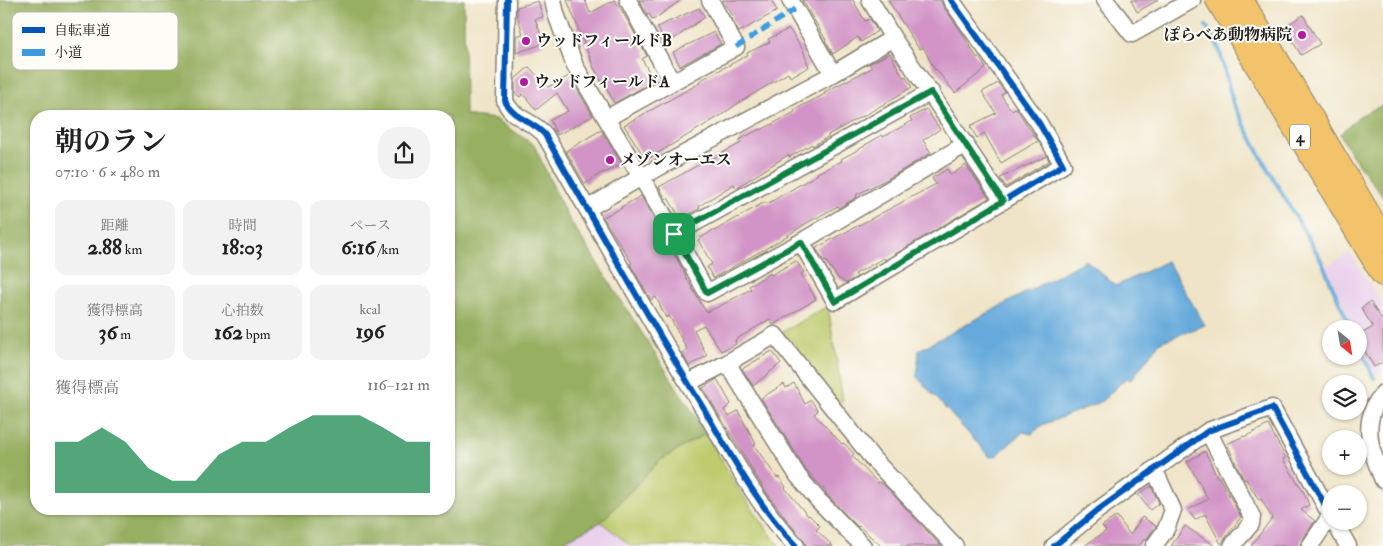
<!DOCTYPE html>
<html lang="ja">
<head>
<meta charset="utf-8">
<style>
	body { margin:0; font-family:"IM FELL Double Pica","Noto Serif JP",serif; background:#f2f2f2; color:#222; height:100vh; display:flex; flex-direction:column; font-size:19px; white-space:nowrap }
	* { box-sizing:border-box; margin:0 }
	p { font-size:16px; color:#767676 }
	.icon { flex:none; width:28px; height:28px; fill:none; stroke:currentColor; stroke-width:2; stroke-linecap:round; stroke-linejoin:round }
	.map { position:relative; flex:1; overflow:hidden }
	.sheet { position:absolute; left:30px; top:110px; width:425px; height:405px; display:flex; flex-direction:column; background:#fff; border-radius:20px; box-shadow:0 1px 4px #0004 }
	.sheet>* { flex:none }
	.needle { width:32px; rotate:150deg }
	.tools { position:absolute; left:1322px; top:320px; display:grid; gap:10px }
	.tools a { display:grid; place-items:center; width:45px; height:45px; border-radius:50%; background:#fff; box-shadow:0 1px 4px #0004; font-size:25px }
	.pin { position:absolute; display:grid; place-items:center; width:42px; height:42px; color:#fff; margin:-21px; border-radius:10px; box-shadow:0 2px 8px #0006 }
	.round { display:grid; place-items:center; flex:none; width:52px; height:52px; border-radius:20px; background:#f2f2f2 }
	.overview { display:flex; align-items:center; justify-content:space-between; height:85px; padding:0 25px }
	h1 { font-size:28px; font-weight:700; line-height:38px }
	.figures { display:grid; grid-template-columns:repeat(3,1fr); gap:8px; height:85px; padding:5px 25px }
	.figures div { display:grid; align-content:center; border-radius:12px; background:#f2f2f2; text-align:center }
	.figures b { font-size:21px; font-weight:700 }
	.figures small { font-size:14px; font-weight:400 }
	.figures p { font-size:14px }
	.chart { height:140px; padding:10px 25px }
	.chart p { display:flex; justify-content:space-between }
	.chart svg { width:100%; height:90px; margin-top:5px; fill:#0b8043; opacity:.7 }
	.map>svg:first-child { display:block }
	.built { fill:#ead1ec }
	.green { fill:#bdcb6d; stroke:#6c7444 }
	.forest { fill:#96af60; stroke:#59663e; fill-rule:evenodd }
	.water { fill:#66aadb; stroke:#41637c }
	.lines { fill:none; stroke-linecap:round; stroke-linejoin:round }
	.stream { stroke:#66aadb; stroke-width:4 }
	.building { fill:#d294c6 }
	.minor-casing { stroke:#868072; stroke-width:19 }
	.highway-casing { stroke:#868072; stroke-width:26 }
	.minor { stroke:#fff; stroke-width:16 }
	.highway { stroke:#f2c36a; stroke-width:24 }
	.quiet { stroke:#3c9bdf; stroke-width:5; stroke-dasharray:10 5; stroke-linecap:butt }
	.cycleway-casing { stroke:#fdfcf7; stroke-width:9 }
	.cycleway { stroke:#0057b8; stroke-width:6 }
	.route-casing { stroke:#fff; stroke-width:10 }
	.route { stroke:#0b8043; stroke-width:6 }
	.poi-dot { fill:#b5179e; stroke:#fdfcf7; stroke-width:2 }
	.labels { text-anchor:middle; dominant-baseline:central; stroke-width:4; stroke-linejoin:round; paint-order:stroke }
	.shield { fill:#fdfcf7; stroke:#605f5e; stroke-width:1 }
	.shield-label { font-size:15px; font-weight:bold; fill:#1c1c1c }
	.poi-label { font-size:16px; font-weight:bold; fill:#1c1c1c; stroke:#fdfcf7; text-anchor:start }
	.key { fill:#fdfcf7; stroke:#bab9b5; stroke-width:1 }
	.key-label { font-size:14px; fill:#1c1c1c }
</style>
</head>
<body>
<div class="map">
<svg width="1383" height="546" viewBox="0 0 1383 546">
	<rect width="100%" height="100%" fill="#fdfcf7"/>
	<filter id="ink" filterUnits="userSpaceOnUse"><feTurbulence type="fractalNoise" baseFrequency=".02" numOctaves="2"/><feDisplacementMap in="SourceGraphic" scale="10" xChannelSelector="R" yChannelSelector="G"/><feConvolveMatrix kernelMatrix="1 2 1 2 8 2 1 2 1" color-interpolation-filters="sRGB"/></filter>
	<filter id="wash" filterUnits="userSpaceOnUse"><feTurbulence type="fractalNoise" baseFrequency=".0096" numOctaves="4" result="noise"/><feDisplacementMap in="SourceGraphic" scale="20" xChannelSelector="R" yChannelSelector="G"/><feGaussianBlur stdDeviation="1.12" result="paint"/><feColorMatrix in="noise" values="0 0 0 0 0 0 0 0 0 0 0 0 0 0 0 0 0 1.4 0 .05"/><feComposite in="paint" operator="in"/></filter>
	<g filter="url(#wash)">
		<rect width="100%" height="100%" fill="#efe4c7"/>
		<!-- built -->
		<path class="built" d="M1350,253L1383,305V371L1376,375L1359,339V329H1354L1326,266Z
			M601,522L631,546H564L567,539Z"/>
		<!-- green -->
		<path class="green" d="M828,306L843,401L838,405L782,332Z
			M706,433L739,490L779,546H631L601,522L659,461Z"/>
		<!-- forest -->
		<path class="forest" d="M0,0H464L465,115L496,119L534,145L566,214L706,433L659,461L601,522L567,539L564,546H0ZM36,116H449V509H36Z
			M1383,105V197L1351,154L1340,134L1359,116Z"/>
		<!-- water -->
		<path class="water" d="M1086,260L1116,286L1167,261L1205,325L1160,342L1131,380L1126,378L1101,402L1042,425L1032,434L1023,432L996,456L990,457L917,377L919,350Z"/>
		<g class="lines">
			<!-- stream -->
			<path class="stream" d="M1206,26L1219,48L1233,103L1265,164L1321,260L1351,329
				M1359,345L1374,378"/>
		</g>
		<g id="blocks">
			<!-- building -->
			<path class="building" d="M567,0H585L590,13L615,0L629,23L647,56L642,59L654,81L614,103L603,80L601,81L594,68Z
				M639,0H681L653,20L649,14L647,15Z
				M722,0H771L777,11L739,32L731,18L733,16Z
				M802,0H853L865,21L870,19L877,31L861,42L858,37L833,54L825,40H826Z
				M888,0H940L943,6L963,34L977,58L979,57L986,68L955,93L936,69L935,70L923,47L919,49Z
				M1131,0H1158L1137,12Z
				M538,1L543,17L535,19L543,40V44L516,53V36L523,34L517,15V7Z
				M699,8L705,17L668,43L666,39L664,40L657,27Z
				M1303,15L1320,44L1301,55L1284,27Z
				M789,29L803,50L809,67L790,77L788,73L740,102L720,116L646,160L624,125L700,83L699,81L748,55L747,53L770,42L768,39Z
				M714,32L721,44L680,66L673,52Z
				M890,53L903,77L905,76L912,87L862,117V116L828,135L829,136L813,146L812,144L790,157L788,155L736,188L734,184L699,206L700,208L681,219L668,198L666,199L659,187L707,160L708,161L741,143L739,140L760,129L761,130L795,112L794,110L825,94L824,92L872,68L869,64Z
				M529,67L548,87L569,76L593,116L557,135L550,120L568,111L557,93L536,110L523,94L520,97L515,93V79Z
				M998,83L1005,92L1001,95L1011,110L1016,108L1038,141L1001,163L984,133L977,138L970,126L996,113L982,92Z
				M926,109L940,129L923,140L931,153L889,178L856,195L857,197L839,208L838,206L807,223L777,242L713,278L707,267L712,264L698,240L713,230L714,231L765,202L767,204L818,174L817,173L842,161L841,159L865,146V145L882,135L883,137L912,121L910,118Z
				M601,130L622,164L604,173L603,172L585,184L566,151Z
				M1047,156L1049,161L1006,187L1000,178Z
				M966,165L989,198L885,260L884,258L855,274L857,277L846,283L838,278L826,261L825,262L820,255L816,248L936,184L932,178L947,169L951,175Z
				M641,196L666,239L686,276H685L706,312L718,307L751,289L749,286L770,273L771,275L796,261L804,272L801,274L816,299L773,325L770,319L735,340L736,344L721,351L704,325L694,330L707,356L689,366L682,353L687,349L669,316L666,318L656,297L651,300L630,264L632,263L603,217L622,208L621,207Z
				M1370,302L1383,321V362L1374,367L1359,341V335L1373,327L1361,308Z
				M772,351L781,363L753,386L742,369Z
				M717,379L731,404L724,410L729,416L738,411L756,444L754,445L777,478L779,477L786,487L785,488L808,516L809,515L820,526L816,530L833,546H806L803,539L789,523L764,489L703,388Z
				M794,383L805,404L811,400L818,411L814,414L842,444L844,443L854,454L852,456L878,483L880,482L887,488L941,546H881L859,526L858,527L825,493L826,492L806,470L761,398L784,384L786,388Z
				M1268,425L1286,458L1283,459L1304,493L1309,505L1301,510L1315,521L1302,540L1300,546H1251L1272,518L1261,499L1259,500L1246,479L1245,480L1243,478L1227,444L1244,436V437Z
				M1205,451L1217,477H1219L1241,517L1221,544L1205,514L1195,520L1188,510L1208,499L1201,487H1202L1187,462Z
				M1151,486L1159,503L1150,510L1138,495Z
				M1117,516L1130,535L1142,517L1156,526L1146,540L1144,539L1139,546H1084L1106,531L1102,526Z
				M1185,526L1215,546H1171Z"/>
		</g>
	</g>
	<g filter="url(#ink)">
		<use href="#blocks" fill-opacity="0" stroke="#868072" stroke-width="1"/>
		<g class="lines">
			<!-- minor casing -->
			<g class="minor-casing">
				<path id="minor" d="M507,0L505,100C509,117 534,121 545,135C596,224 646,314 699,401C729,451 756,504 796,546
					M553,0L556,14L575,66L675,234L707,293L801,242L966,144
					M628,0L672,82
					M790,0L833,74
					M870,0L893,38L1003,201
					M1105,0L1132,34L1192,0
					M607,118L736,47L710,0
					M587,209L641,177L833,74L893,38
					M675,234L931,92
					M801,242L835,301L1063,165L1039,123L951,0
					M727,363L798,476L818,500L863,546
					M688,383L727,363L775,335L873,459L955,546
					M1383,393C1380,398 1376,402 1374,407C1363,433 1373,456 1383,480
					M1208,431L1252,517L1251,524L1232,546
					M1154,469L1173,510L1166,529L1154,546
					M1334,521L1348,546
					M1054,546L1098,510L1208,431L1272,408L1331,516
					M1310,546L1331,515"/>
			</g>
			<!-- highway casing -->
			<g class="highway-casing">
				<path id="highway" d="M1218,0L1383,274
					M1241,0L1383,239"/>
			</g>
			<!-- minor -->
			<use href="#minor" class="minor"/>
			<!-- highway -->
			<use href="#highway" class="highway"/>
			<!-- quiet -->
			<path class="quiet" d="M736,47L795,9"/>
			<!-- cycleway casing -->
			<g class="cycleway-casing">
				<path id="cycleway" d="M507,0L505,100C509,117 534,121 545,135C596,224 646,314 699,401C729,451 756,504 796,546
					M801,242L835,301L1063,165L1039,123L951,0
					M1054,546L1098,510L1208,431L1272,408L1331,516"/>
			</g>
			<!-- cycleway -->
			<use href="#cycleway" class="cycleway"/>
		</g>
	</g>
	<g class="lines" filter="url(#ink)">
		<!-- route casing -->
		<g class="route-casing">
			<path id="route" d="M931,92L1003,201L835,302L801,242L707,293L674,234Z"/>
		</g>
		<!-- route -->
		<use href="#route" class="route"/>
	</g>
	<!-- markers -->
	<g class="poi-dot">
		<circle cx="1302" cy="35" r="5"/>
		<circle cx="526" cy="41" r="5"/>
		<circle cx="524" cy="82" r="5"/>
		<circle cx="610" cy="160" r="5"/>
	</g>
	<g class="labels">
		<!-- shield labels -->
		<rect class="shield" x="1290" y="124.5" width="20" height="25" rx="4"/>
		<g class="shield-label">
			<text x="1300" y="137">4</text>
		</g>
		<!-- poi labels -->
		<g class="poi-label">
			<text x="1292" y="35" text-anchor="end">ぽらべあ動物病院</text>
			<text x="536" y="41">ウッドフィールドB</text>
			<text x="534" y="82">ウッドフィールドA</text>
			<text x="620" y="160">メゾンオーエス</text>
		</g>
	</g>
	<!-- legend -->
	<rect x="12" y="12" width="166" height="58" rx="8" class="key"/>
	<rect x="22" y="27" width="23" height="6" fill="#0057b8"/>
	<rect x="22" y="49" width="23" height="7" fill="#3c9bdf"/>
	<g class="key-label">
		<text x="54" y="35">自転車道</text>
		<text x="54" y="57">小道</text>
	</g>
</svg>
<div class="tools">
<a><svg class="needle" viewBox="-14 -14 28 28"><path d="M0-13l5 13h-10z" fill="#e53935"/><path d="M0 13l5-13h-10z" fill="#767676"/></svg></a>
<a><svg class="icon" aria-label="layers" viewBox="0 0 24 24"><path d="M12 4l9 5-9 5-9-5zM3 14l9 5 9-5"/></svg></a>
<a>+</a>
<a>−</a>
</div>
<div class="pin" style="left:674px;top:234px;background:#1e9e55"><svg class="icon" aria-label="arrive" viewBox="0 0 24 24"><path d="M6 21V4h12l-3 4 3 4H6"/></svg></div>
<section class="sheet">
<div class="overview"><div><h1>朝のラン</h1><p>07:10 · 6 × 480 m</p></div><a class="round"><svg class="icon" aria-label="share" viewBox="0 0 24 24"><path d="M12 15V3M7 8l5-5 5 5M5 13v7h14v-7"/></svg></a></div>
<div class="figures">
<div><p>距離</p><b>2.88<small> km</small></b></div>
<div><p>時間</p><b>18:03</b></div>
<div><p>ペース</p><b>6:16<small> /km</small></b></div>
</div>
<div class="figures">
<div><p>獲得標高</p><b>36<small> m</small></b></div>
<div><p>心拍数</p><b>162<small> bpm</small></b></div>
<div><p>kcal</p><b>196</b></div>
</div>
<div class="chart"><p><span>獲得標高</span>116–121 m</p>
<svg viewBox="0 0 160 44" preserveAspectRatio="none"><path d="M0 44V19L10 19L20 12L30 19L40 32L50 38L60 38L70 25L80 19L90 19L100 12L110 6L120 6L130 6L140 12L150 19L160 19V44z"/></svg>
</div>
</section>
</div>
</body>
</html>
